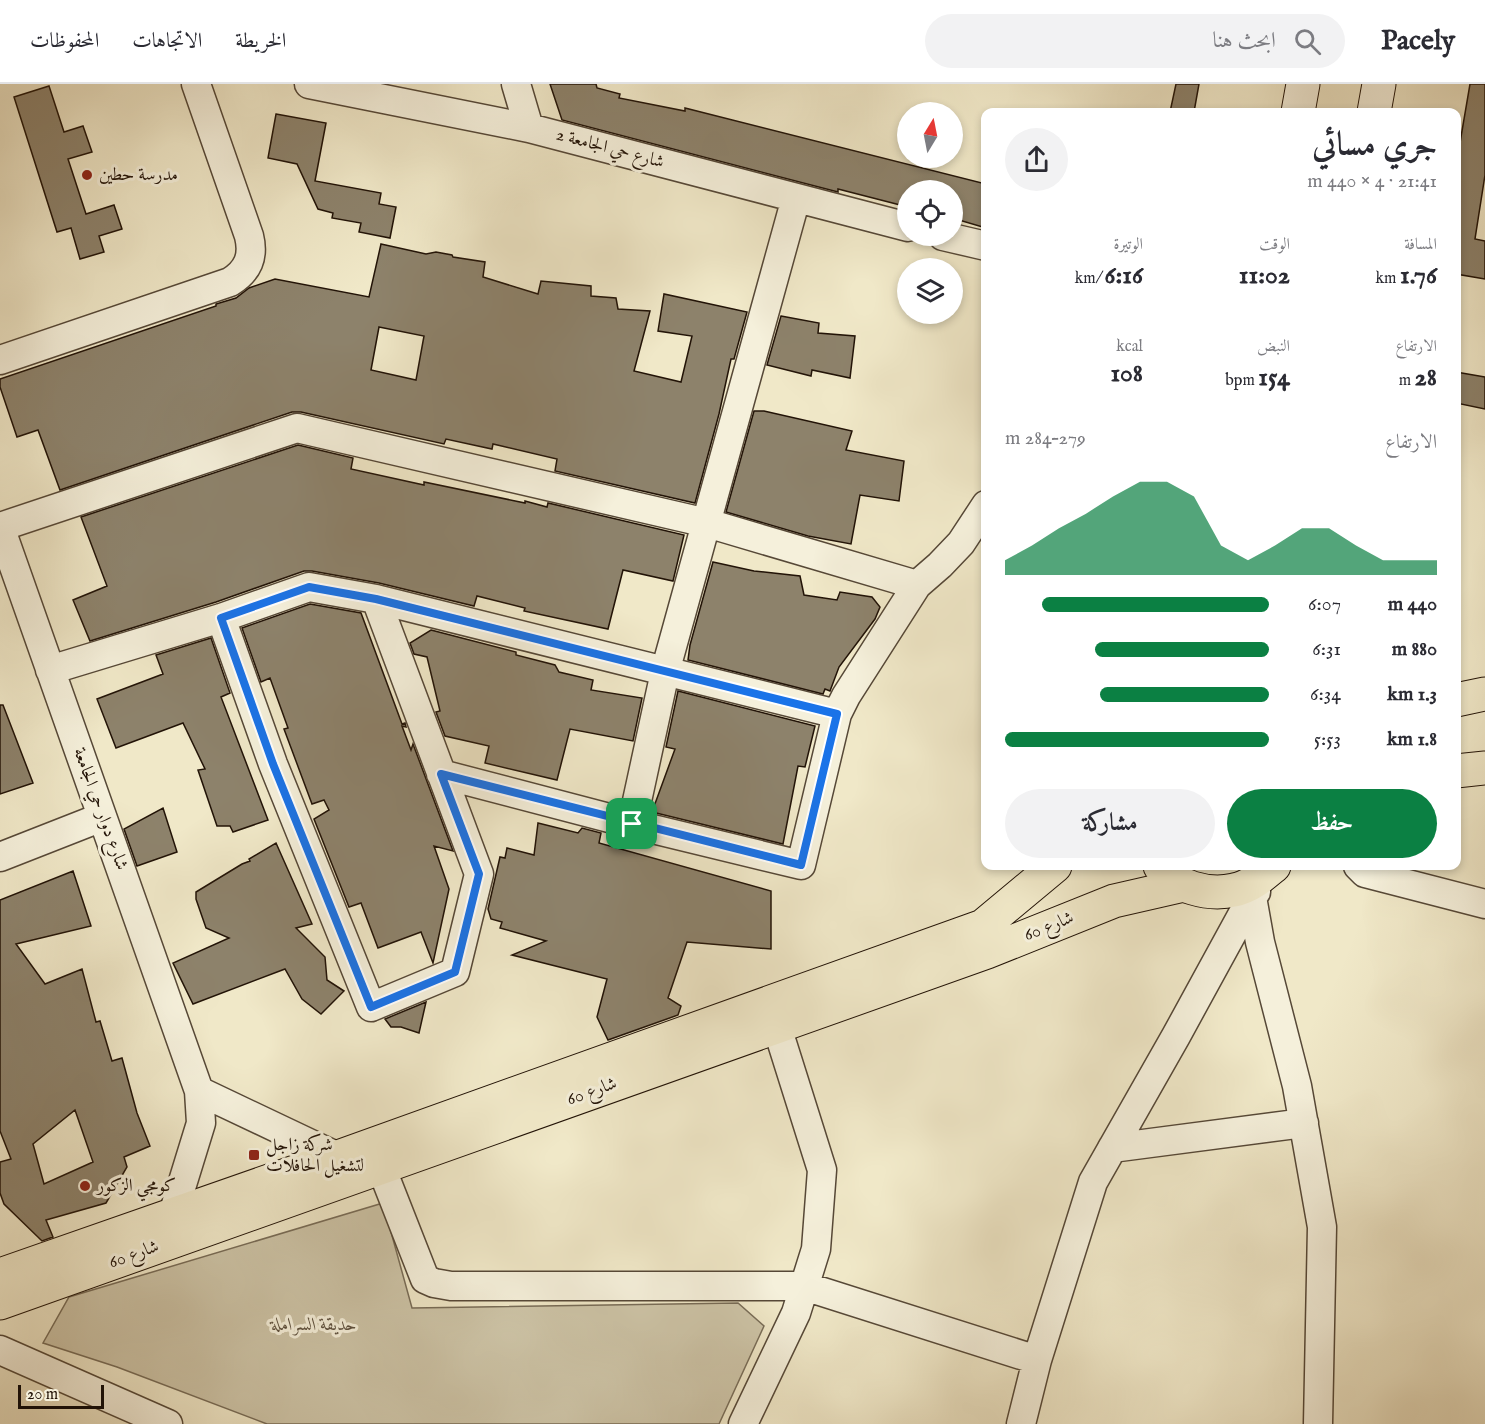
<!DOCTYPE html>
<html lang="ar">
<head>
<meta charset="utf-8">
<style>
	body { margin:0; font-family:"IM FELL English",Amiri,serif; background:#f2f2f3; color:#2b2b33; direction:rtl; height:100vh; display:flex; flex-direction:column; font-size:22px; white-space:nowrap }
	* { box-sizing:border-box; margin:0 }
	p { font-size:20px; color:#7c7c81 }
	.icon { flex:none; width:33px; height:33px; fill:none; stroke:currentColor; stroke-width:2; stroke-linecap:round; stroke-linejoin:round }
	.map { position:relative; flex:1; overflow:hidden; direction:ltr }
	.panel { position:absolute; left:981px; top:24px; width:480px; height:762px; display:flex; flex-direction:column; background:#fff; border-radius:12px; box-shadow:0 3px 9px #0003; direction:rtl }
	.panel>* { flex:none }
	.needle { width:39px; rotate:10deg }
	.fabs { position:absolute; left:897px; top:18px; display:grid; gap:12px }
	.fabs a { display:grid; place-items:center; width:66px; height:66px; border-radius:50%; background:#fff; box-shadow:0 3px 9px #0003; font-size:30px }
	.scale { position:absolute; left:18px; bottom:15px; width:86px; box-sizing:border-box; padding-left:6px; border:3px solid #221307; border-top:0; font-size:16px; line-height:21px; white-space:nowrap; color:#221307; -webkit-text-stroke:4px #f5f0db; paint-order:stroke }
	.pin { position:absolute; display:grid; place-items:center; width:51px; height:51px; color:#fff; margin:-26px; border-radius:12px; box-shadow:0 3px 9px #0006 }
	.round { display:grid; place-items:center; flex:none; width:63px; height:63px; border-radius:32px; background:#f2f2f3 }
	.summary { display:flex; align-items:center; justify-content:space-between; height:102px; padding:0 24px }
	h1 { font-size:33px; font-weight:700; line-height:45px }
	.stats { display:grid; grid-template-columns:repeat(3,1fr); gap:9px; height:102px; padding:6px 24px }
	.stats div { display:grid; align-content:center }
	.stats b { font-size:26px; font-weight:700 }
	.stats small { font-size:16px; font-weight:400 }
	.stats p { font-size:16px }
	.chart { height:168px; padding:12px 24px }
	.chart p { display:flex; justify-content:space-between }
	.chart svg { width:100%; height:108px; margin-top:6px; fill:#0b8043; opacity:.7 }
	.primary-button { display:flex; gap:12px; margin-top:auto; padding:12px 24px }
	.primary-button a { flex:1; height:69px; border-radius:36px; background:#0b8043; color:#fff; font-size:24px; font-weight:700; line-height:69px; text-align:center }
	.primary-button a+a { background:#f2f2f3; color:#2b2b33 }
	ul { padding:0 24px; list-style:none; font-size:20px }
	li { display:grid; grid-template-columns:96px 72px 1fr; align-items:center; height:45px }
	li i { height:15px; border-radius:8px; background:#0b8043 }
	header { display:flex; align-items:center; gap:36px; box-sizing:border-box; height:84px; padding:0 30px; background:#fff; border-bottom:2px solid #e1e1e2 }
	header strong { font-size:28px }
	nav { display:flex; gap:33px; margin-inline-start:auto; font-size:21px }
	.search { width:420px; height:54px; background:#f2f2f3; display:flex; align-items:center; gap:15px; box-sizing:border-box; padding:0 21px; border-radius:33px; color:#7c7c81; font-size:22px }
	.map>svg:first-child { display:block }
	.green { fill:#cdc4a7; stroke:#786c57; stroke-width:1.5 }
	.building { fill:#8d826b; stroke:#221307; stroke-width:1.5; fill-rule:evenodd }
	.lines { fill:none; stroke-linecap:round; stroke-linejoin:round }
	.street-casing { stroke:#564837; stroke-width:31 }
	.secondary-casing { stroke:#221307; stroke-width:35 }
	.primary-casing { stroke:#221307; stroke-width:35 }
	.street { stroke:#f5f0db; stroke-width:28 }
	.secondary { stroke:#f5f0db; stroke-width:33 }
	.primary { stroke:#f0e8c8; stroke-width:33 }
	.route-casing { stroke:#fff; stroke-width:12 }
	.route { stroke:#1a73e8; stroke-width:8 }
	.poi-dot { fill:#8f2418; stroke:#f5f0db; stroke-width:2 }
	.labels { text-anchor:middle; dominant-baseline:central; stroke-width:6; stroke-linejoin:round; paint-order:stroke }
	.street-label { font-size:18px; fill:#221307; stroke:#f5f0db }
	.poi-label { font-size:18px; fill:#221307; stroke:#f5f0db; text-anchor:start }
	.park-label { font-size:18px; font-style:italic; fill:#5e513f; stroke:#f5f0db }
</style>
</head>
<body>
<header>
<strong>Pacely</strong>
<div class="search"><svg class="icon" aria-label="search" viewBox="0 0 24 24"><circle cx="10" cy="10" r="6"/><path d="M15 15l6 6"/></svg>ابحث هنا</div>
<nav><a>الخريطة</a><a>الاتجاهات</a><a>المحفوظات</a></nav>
</header>
<div class="map">
<svg width="1485" height="1340" viewBox="0 0 1485 1340">
	<rect width="100%" height="100%" fill="#f0e8c8"/>
	<filter id="stains"><feTurbulence type="fractalNoise" baseFrequency=".00333" numOctaves="4"/><feColorMatrix values="0 0 0 0 .2 0 0 0 0 .09 0 0 0 0 .02 0 0 0 .5 -.17"/></filter>
	<radialGradient id="worn" r=".72"><stop offset=".6" stop-color="#630" stop-opacity="0"/><stop offset="1" stop-color="#630" stop-opacity=".3"/></radialGradient>
	<!-- green -->
	<path class="green" d="M383,1119L412,1224L738,1219L764,1242L719,1340H267L117,1283L43,1259L69,1213Z"/>
	<!-- building -->
	<path class="building" d="M550,0H596L597,4L620,10L619,14L685,27V24L986,100V144L952,134V106H908V123L838,105V108L562,36Z
		M1176,0H1199L1194,28H1170Z
		M1470,0H1485V91L1475,155L1485,157V195L1456,190V82Z
		M49,2L64,48L83,42L92,68L68,75L86,130L114,121L122,145L99,152L104,168L80,175L71,144L57,148L14,13Z
		M276,30L326,39L315,97L381,109L379,120L396,123L390,154L359,148L361,139L332,134L333,129L318,125L297,80L268,74Z
		M381,160L426,170L436,168L452,171L453,173L485,178L483,193L538,210L541,197L591,202V212L616,214L618,225L650,227L634,287L681,298L692,252L658,247L664,210L747,228L734,275H731L719,330L695,419L555,387L557,375L493,360L492,365L446,355L444,360L301,328H292L60,406L38,346L17,353L0,303V295L216,222V220L236,214L249,204L275,195L369,213ZM379,243L424,252L416,296L371,286Z
		M781,232L819,239L818,249L855,252L850,294L812,286L811,292L767,281Z
		M1456,288L1485,293V325L1456,319Z
		M754,327H764L852,347L846,366L904,377L899,417L860,411L851,460L808,452L726,428Z
		M298,361L353,374L351,385L424,401V398L525,419V417L547,423L548,419L684,451L673,497L623,486L608,545L524,527L525,524L477,512L474,522L379,499L312,487H304L216,518L90,557L73,516L107,502L81,433Z
		M713,478L754,487L800,492L804,511L837,516L840,508L872,513L880,523L875,535L839,583L830,607L825,605L823,610L688,576L690,561Z
		M310,520L361,529L402,640L405,639L406,643L402,642L411,666L413,660L453,767L434,762L449,805L433,879L421,848L378,864L361,819L349,823L314,735L329,726L324,716L312,720L284,645L288,644L270,594L261,598L242,544Z
		M431,546L516,568V571L555,581L559,588L593,596L591,606L642,614L633,657L570,645L557,696L485,679L489,662L445,652L436,628L440,627L427,573L414,570L410,559Z
		M211,554L230,609L221,613L268,736L233,748L230,742H217L198,686L205,685L183,639L116,664L97,615L163,590L156,571Z
		M678,607L815,642L805,683L798,682L783,760L652,728L675,665L666,663Z
		M0,621H3L33,699L0,710Z
		M163,724L177,768L137,782L124,745Z
		M538,739L578,749L582,744L601,749L599,759L771,807V865L687,858L668,914L681,922L678,931L608,956L597,933L607,895L512,871L546,857L500,844L502,838L491,835L488,825L500,773L505,774L507,764L534,771Z
		M276,759L312,840L296,844L325,873L327,896L344,907L321,930L302,915L285,885L193,920L173,879L229,854L206,844L196,815V808L242,780L250,777L249,775Z
		M73,787L91,842L16,860L45,900L82,885L96,938L100,937L112,977L122,974L137,1029L150,1062L124,1073L127,1083L106,1119L46,1136L53,1153L42,1157L4,1120L0,1109V1078L11,1075L0,1047V816ZM75,1026L93,1078L44,1100L33,1060Z
		M426,918L419,949L401,943H391L385,935Z"/>
	<g class="lines">
		<!-- street casing -->
		<g class="street-casing">
			<path id="street" d="M309,0L529,44L908,143
				M516,0L529,44
				M943,152L986,162
				M0,276L230,198C248,187 254,172 249,152L196,0
				M0,443L297,344L707,439L917,501
				M0,443L199,1007L338,1073
				M221,534L273,680L371,923L455,888L479,790L376,515
				M50,586L221,534L309,503L376,515L837,630
				M441,690L632,740L801,781L837,630L846,612L917,501L940,481L961,459L986,421
				M632,740L665,588L796,114
				M0,773L102,733
				M1358,782L1365,789L1485,820
				M1256,808L1252,813L1260,858L1297,1002L1322,1143L1318,1340
				M1112,1064L1304,1039
				M381,1083L425,1195L434,1199L451,1202H804L1037,1276
				M173,1130L201,1039L199,1007
				M0,1266L168,1340
				M743,1340L796,1229L816,1165L822,1086L777,943
				M1021,1340L1037,1276L1093,1098L1176,952L1252,813"/>
		</g>
		<!-- secondary casing -->
		<g class="secondary-casing">
			<path id="secondary" d="M1298,28L1303,0
				M1374,28L1379,0"/>
		</g>
		<!-- primary casing -->
		<g class="primary-casing">
			<path id="primary" d="M1456,616L1485,610
				M1456,687L1485,684
				M1160,782C1174,803 1209,812 1234,806C1250,803 1262,792 1274,782
				M0,1191L338,1073L983,842L1055,782
				M0,1219L987,868L1114,817L1184,801"/>
		</g>
		<!-- street -->
		<use href="#street" class="street"/>
		<!-- secondary -->
		<use href="#secondary" class="secondary"/>
		<!-- primary -->
		<use href="#primary" class="primary"/>
	</g>
	<g class="lines">
		<!-- route casing -->
		<g class="route-casing">
			<path id="route" d="M309,503L376,515L837,630L801,781L441,690L479,790L455,888L371,923L273,680L221,534Z"/>
		</g>
		<!-- route -->
		<use href="#route" class="route"/>
	</g>
	<!-- markers -->
	<g class="poi-dot">
		<circle cx="87" cy="91" r="6"/>
		<rect x="248" y="1065" width="12" height="12" rx="3"/>
		<circle cx="85" cy="1102" r="6"/>
	</g>
	<g class="labels">
		<!-- street labels -->
		<g class="street-label">
			<text transform="translate(610 65) rotate(15)">شارع حي الجامعة 2</text>
			<text transform="translate(100 725) rotate(70)">شارع دوار حي الجامعة</text>
			<text transform="translate(1049 843) rotate(-22)">شارع 60</text>
			<text transform="translate(592 1008) rotate(-20)">شارع 60</text>
			<text transform="translate(134 1171) rotate(-20)">شارع 60</text>
		</g>
		<!-- poi labels -->
		<g class="poi-label">
			<text x="99" y="91">مدرسة حطين</text>
			<text x="266" y="1061">شركة زاجل<tspan x="266" dy="21">لتشغيل الحافلات</tspan></text>
			<text x="97" y="1102">كومجي الزكور</text>
		</g>
		<!-- park labels -->
		<g class="park-label">
			<text x="314" y="1241">حديقة السراملة</text>
		</g>
	</g>
	<rect width="100%" height="100%" filter="url(#stains)"/>
	<rect width="100%" height="100%" fill="url(#worn)"/>
</svg>
<div class="fabs">
<a><svg class="needle" viewBox="-14 -14 28 28"><path d="M0-13l5 13h-10z" fill="#e53935"/><path d="M0 13l5-13h-10z" fill="#7c7c81"/></svg></a>
<a><svg class="icon" aria-label="locate" viewBox="0 0 24 24"><circle cx="12" cy="12" r="6"/><path d="M12 2v4M12 18v4M2 12h4M18 12h4"/></svg></a>
<a><svg class="icon" aria-label="layers" viewBox="0 0 24 24"><path d="M12 4l9 5-9 5-9-5zM3 14l9 5 9-5"/></svg></a>
</div>
<div class="scale">20 m</div>
<div class="pin" style="left:632px;top:740px;background:#1e9e55"><svg class="icon" aria-label="arrive" viewBox="0 0 24 24"><path d="M6 21V4h12l-3 4 3 4H6"/></svg></div>
<section class="panel">
<div class="summary"><div><h1>جري مسائي</h1><p>21:41 · 4 × 440 m</p></div><a class="round"><svg class="icon" aria-label="share" viewBox="0 0 24 24"><path d="M12 15V3M7 8l5-5 5 5M5 13v7h14v-7"/></svg></a></div>
<div class="stats">
<div><p>المسافة</p><b>1.76<small> km</small></b></div>
<div><p>الوقت</p><b>11:02</b></div>
<div><p>الوتيرة</p><b>6:16<small> /km</small></b></div>
</div>
<div class="stats">
<div><p>الارتفاع</p><b>28<small> m</small></b></div>
<div><p>النبض</p><b>154<small> bpm</small></b></div>
<div><p>kcal</p><b>108</b></div>
</div>
<div class="chart"><p><span>الارتفاع</span>279–284 m</p>
<svg viewBox="0 0 160 44" preserveAspectRatio="none"><path d="M0 44V38L10 32L20 25L30 19L40 12L50 6L60 6L70 12L80 32L90 38L100 32L110 25L120 25L130 32L140 38L150 38L160 38V44z"/></svg>
</div>
<ul>
<li><b>440 m</b>6:07<i style="width:86%"></i></li>
<li><b>880 m</b>6:31<i style="width:66%"></i></li>
<li><b>1.3 km</b>6:34<i style="width:64%"></i></li>
<li><b>1.8 km</b>5:53<i style="width:100%"></i></li>
</ul>
<div class="primary-button"><a>حفظ</a><a>مشاركة</a></div>
</section>
</div>
</body>
</html>
